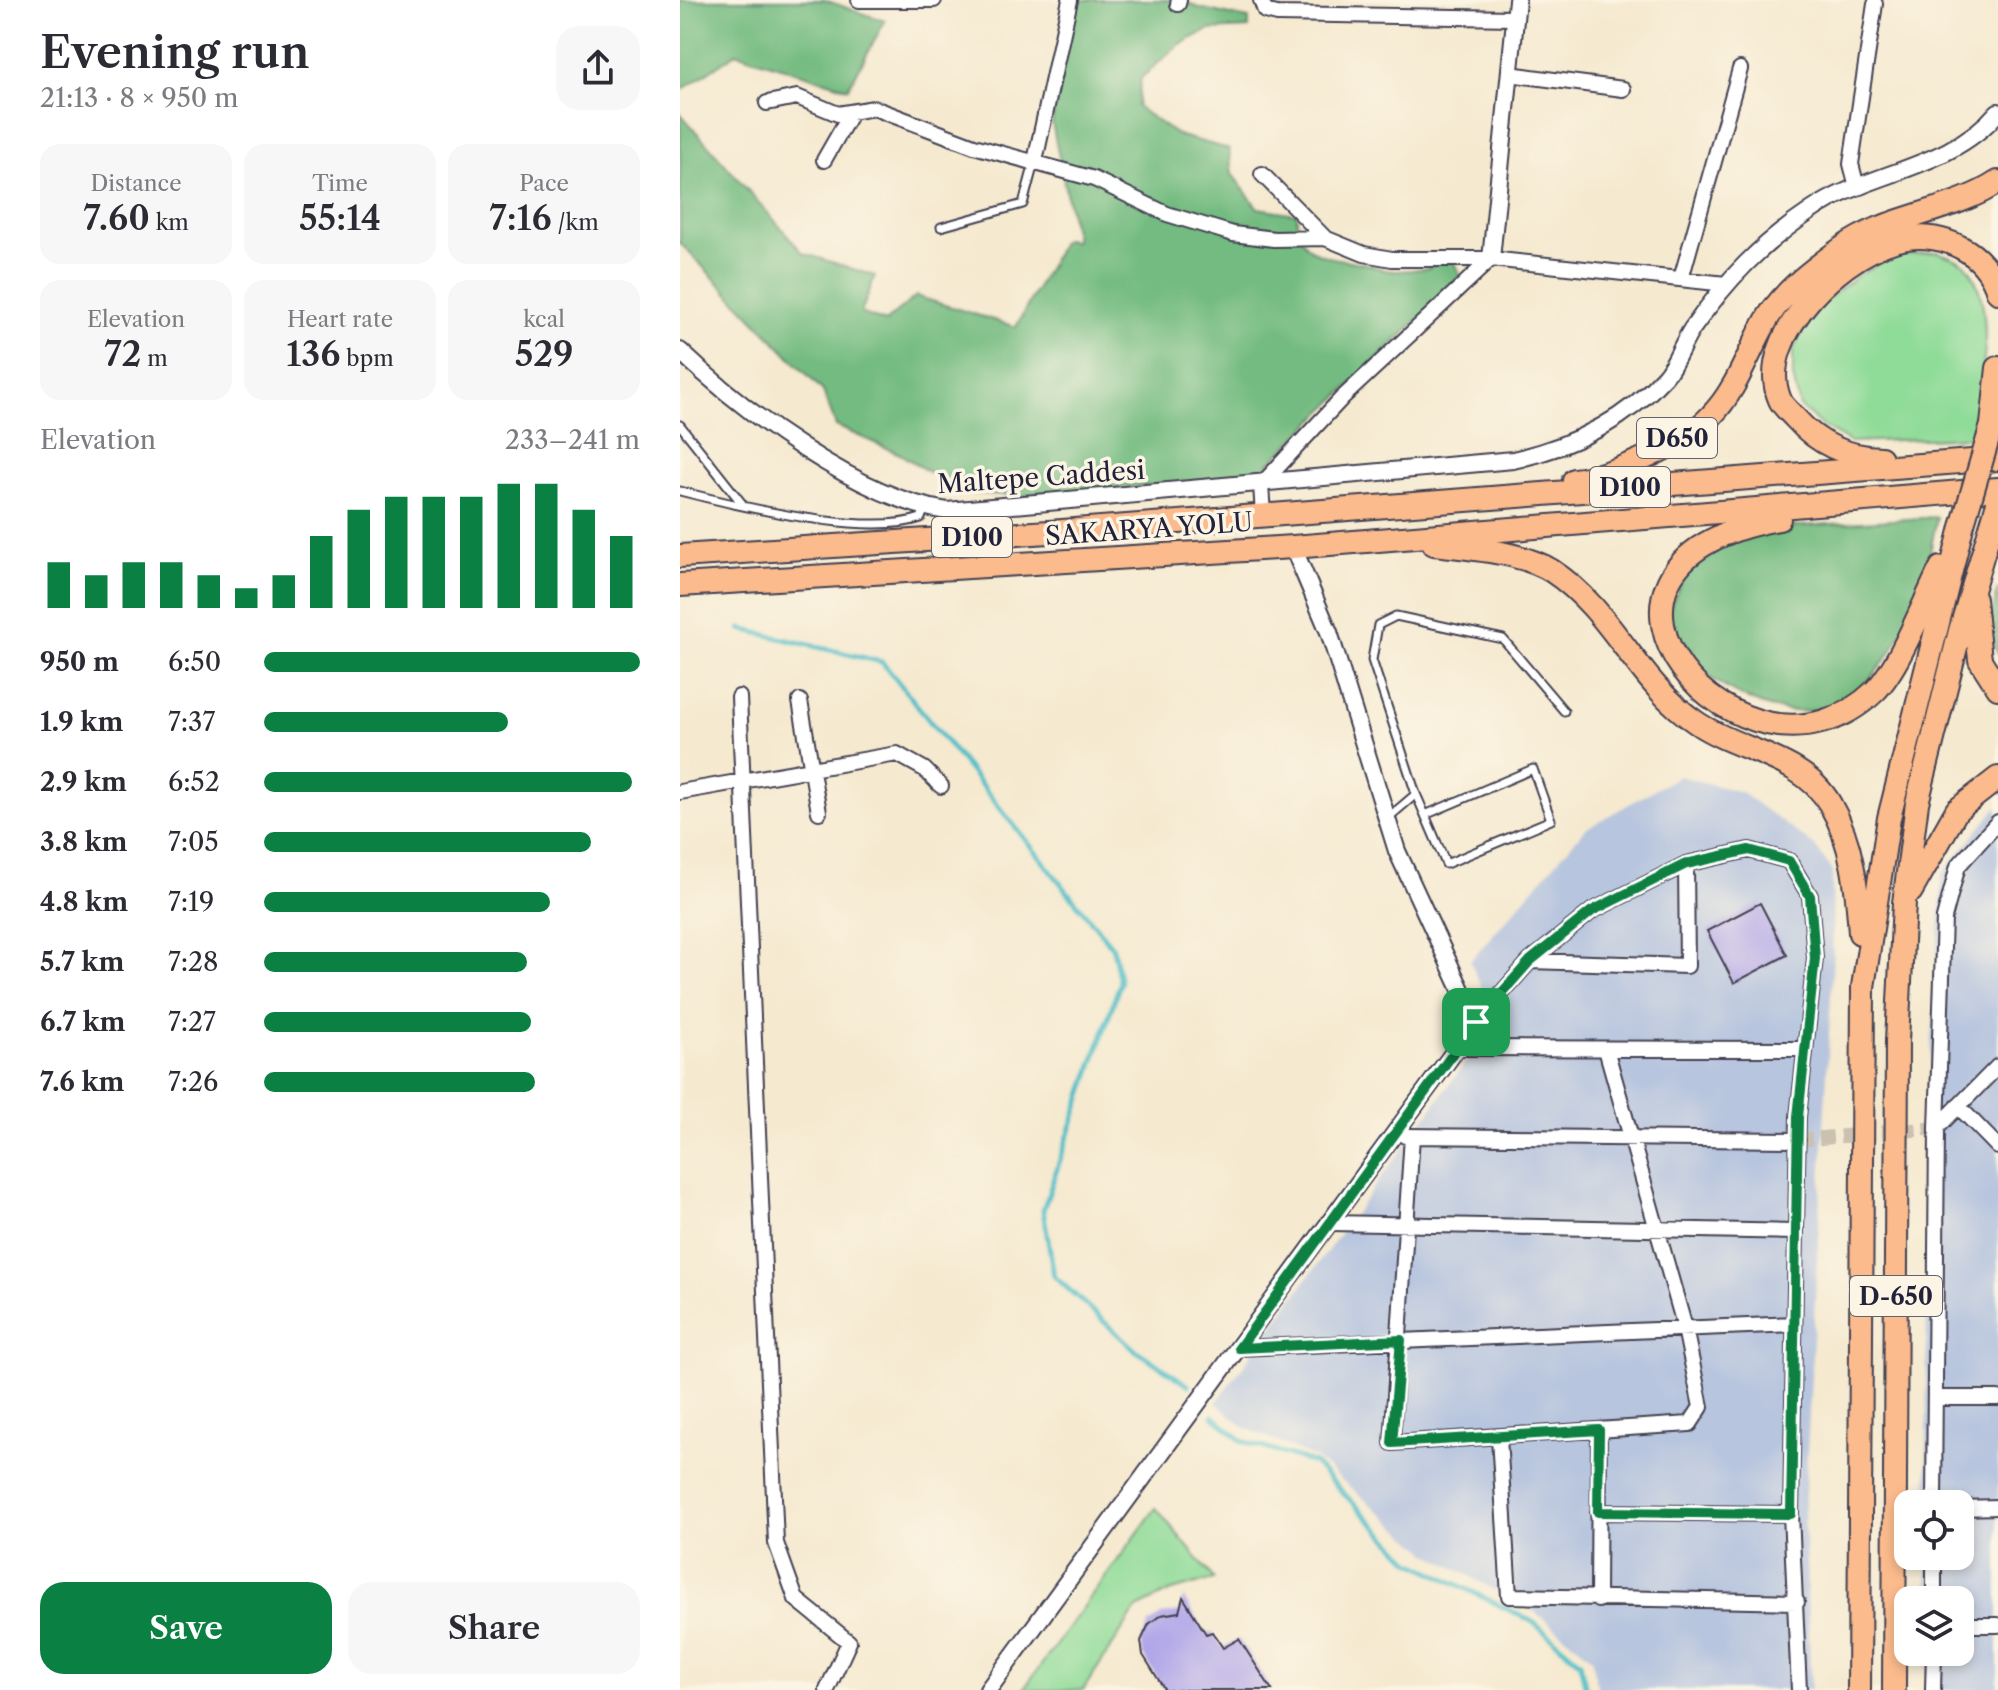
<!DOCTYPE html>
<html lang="en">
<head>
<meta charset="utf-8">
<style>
	body { margin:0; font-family:"Libre Caslon Text",serif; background:#f7f7f7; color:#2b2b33; height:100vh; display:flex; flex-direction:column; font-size:30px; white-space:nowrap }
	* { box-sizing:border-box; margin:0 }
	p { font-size:26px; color:#7c7c81 }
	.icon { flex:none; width:44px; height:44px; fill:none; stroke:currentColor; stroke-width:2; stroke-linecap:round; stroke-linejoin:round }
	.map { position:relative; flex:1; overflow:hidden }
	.details { display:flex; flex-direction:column; background:#fff; width:680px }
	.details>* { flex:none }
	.fabs { position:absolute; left:1214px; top:1490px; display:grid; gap:16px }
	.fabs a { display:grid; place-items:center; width:80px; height:80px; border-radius:16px; background:#fff; box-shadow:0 4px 12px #0003; font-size:40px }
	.pin { position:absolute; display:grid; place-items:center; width:68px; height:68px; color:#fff; margin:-34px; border-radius:16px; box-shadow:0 4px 12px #0006 }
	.round { display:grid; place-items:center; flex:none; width:84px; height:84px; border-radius:24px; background:#f7f7f7 }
	.overview { display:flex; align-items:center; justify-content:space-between; height:136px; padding:0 40px }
	h1 { font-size:44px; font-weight:600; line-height:60px }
	.metrics { display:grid; grid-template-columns:repeat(3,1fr); gap:12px; height:136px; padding:8px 40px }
	.metrics div { display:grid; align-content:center; border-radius:20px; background:#f7f7f7; text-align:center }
	.metrics b { font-size:34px; font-weight:600 }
	.metrics small { font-size:22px; font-weight:400 }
	.metrics p { font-size:22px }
	.chart { height:224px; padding:16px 40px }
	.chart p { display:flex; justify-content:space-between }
	.chart svg { width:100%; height:144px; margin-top:8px; stroke:#0b8043; stroke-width:6 }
	.cta { display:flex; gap:16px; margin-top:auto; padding:16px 40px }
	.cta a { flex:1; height:92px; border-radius:24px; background:#0b8043; color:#fff; font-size:32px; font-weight:600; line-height:92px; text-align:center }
	.cta a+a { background:#f7f7f7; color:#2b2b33 }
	ul { padding:0 40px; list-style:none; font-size:26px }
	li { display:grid; grid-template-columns:128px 96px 1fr; align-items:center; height:60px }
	li i { height:20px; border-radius:10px; background:#0b8043 }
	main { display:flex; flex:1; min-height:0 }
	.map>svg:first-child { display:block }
	.industrial { fill:#b7c5de }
	.green { fill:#8fdb98; stroke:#587e6a; stroke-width:2 }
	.forest { fill:#73bb80; stroke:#4a6e5e; stroke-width:2 }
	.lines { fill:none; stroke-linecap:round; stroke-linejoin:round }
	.stream { stroke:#52bfc9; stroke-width:5 }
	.building { fill:#afa4e9 }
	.minor-tunnel { stroke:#cbc1b1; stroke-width:14; stroke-dasharray:14 7; stroke-linecap:butt }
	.service-casing { stroke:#424051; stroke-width:11 }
	.minor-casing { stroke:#424051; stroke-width:18 }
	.tertiary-casing { stroke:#424051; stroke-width:20 }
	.trunk-casing { stroke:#424051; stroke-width:26 }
	.service { stroke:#fff; stroke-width:7 }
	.minor { stroke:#fff; stroke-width:14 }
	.tertiary { stroke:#fff; stroke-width:16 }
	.trunk { stroke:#fbbb8d; stroke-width:22 }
	.trunk-bridge-casing { stroke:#424051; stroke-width:26; stroke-linecap:butt }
	.trunk-bridge { stroke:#fbbb8d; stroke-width:22 }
	.route-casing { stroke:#fff; stroke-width:16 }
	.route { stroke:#0b8043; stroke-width:10 }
	.labels { text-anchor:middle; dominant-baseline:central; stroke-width:7; stroke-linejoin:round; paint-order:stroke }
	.shield { fill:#fcf5e5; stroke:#63616e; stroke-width:2 }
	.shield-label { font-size:24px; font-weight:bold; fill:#22223b }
	.street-label { font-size:26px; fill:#22223b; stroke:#fcf5e5 }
</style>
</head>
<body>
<main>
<section class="details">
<div class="overview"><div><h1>Evening run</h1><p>21:13 · 8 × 950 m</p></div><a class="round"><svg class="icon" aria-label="share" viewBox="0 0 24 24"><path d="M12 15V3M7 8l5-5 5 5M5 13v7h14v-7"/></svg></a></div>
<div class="metrics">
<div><p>Distance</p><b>7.60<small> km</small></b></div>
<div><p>Time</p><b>55:14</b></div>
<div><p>Pace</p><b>7:16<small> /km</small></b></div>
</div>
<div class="metrics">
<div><p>Elevation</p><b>72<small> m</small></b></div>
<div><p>Heart rate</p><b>136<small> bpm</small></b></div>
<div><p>kcal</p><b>529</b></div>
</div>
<div class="chart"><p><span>Elevation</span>233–241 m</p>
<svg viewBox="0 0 160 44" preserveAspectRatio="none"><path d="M5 44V30M15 44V34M25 44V30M35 44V30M45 44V34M55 44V38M65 44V34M75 44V22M85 44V14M95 44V10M105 44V10M115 44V10M125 44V6M135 44V6M145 44V14M155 44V22"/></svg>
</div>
<ul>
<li><b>950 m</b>6:50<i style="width:100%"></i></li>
<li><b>1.9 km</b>7:37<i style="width:65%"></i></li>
<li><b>2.9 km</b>6:52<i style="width:98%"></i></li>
<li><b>3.8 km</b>7:05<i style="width:87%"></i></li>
<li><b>4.8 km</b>7:19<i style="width:76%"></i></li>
<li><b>5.7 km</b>7:28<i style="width:70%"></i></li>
<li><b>6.7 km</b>7:27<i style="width:71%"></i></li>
<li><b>7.6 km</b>7:26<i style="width:72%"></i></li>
</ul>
<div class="cta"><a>Save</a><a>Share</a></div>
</section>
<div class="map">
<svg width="1318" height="1690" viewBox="0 0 1318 1690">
	<rect width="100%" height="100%" fill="#fcf5e5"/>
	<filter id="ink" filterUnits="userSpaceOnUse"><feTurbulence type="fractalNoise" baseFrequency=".0125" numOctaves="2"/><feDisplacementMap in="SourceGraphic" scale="16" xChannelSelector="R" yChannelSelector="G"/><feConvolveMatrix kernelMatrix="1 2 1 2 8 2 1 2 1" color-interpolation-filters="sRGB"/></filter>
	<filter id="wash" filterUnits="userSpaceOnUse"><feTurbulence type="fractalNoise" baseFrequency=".006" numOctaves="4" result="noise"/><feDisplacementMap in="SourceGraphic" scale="32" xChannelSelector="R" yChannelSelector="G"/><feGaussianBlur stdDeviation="1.8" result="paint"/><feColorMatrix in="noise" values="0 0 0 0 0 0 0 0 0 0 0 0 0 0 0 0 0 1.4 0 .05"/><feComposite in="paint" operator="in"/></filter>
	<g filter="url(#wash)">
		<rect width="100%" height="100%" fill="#f5e9cf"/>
		<!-- industrial -->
		<path class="industrial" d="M999,776L1061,792L1135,846L1152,871L1153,957L1124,1511L1131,1690H918L912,1658L855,1612L749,1554L637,1459L564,1427L536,1403L816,1021L790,961L905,829Z
			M1318,806V1690H1247V1652H1280V1600H1247V1556H1280V1504H1247L1246,1137L1262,874Z"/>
		<!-- green -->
		<path class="green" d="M1258,252C1266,256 1279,259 1286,265C1318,304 1302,387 1292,437L1170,442L1142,426L1120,407L1113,377V350L1134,310L1177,276L1213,256Z
			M476,1508L534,1579L489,1592L457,1608L403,1690H343Z"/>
		<!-- forest -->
		<path class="forest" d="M0,0H145L205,21L168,88L56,53L0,91Z
			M389,0H503L519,8L569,19V28L529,30L500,44L461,78L457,107L497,135L549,149L552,174L578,208L617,214C615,258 650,257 682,263C690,264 698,269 706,270C719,273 736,269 749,268L756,262L773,261L780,275L771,288L576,476L350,496L282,493L220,454L156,426L143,391L0,243V113L123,253L195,276L181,313L205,322L236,296L336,327L383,240L396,241L372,123Z
			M1257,517C1252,538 1250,562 1243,582C1216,663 1163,741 1070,700C1051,692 1014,670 1002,651C996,640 993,623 989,610L1006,572L1038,548L1076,529Z
			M1318,589V654C1306,632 1312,612 1318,589Z"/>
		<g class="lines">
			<!-- stream -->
			<path class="stream" d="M61,629L202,662L433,948L440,983L363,1210L374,1276L454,1349L508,1385
				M533,1416L562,1441L634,1463L730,1561L853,1622L900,1662L906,1690"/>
		</g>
		<g id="blocks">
			<!-- building -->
			<path class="building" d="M1080,903L1107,955L1054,983L1027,931Z
				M503,1597L526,1634L532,1632L543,1648L559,1639L592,1690H485L463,1655L461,1641L469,1624L481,1615L499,1612Z"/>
		</g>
	</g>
	<g filter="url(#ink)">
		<use href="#blocks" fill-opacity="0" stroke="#424051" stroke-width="2"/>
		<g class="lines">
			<!-- minor-tunnel -->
			<path class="minor-tunnel" d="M1118,1140L1257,1128"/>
			<!-- service casing -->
			<g class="service-casing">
				<path id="service" d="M261,227L343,204L354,163
					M0,425L64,506
					M0,491C58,506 186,537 241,518L245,508
					M736,794L766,864L871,820L853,769L745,815
					M709,817L736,794L692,660L698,625L716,616L823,639L884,711"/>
			</g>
			<!-- minor casing -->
			<g class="minor-casing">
				<path id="minor" d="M179,0H254
					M581,0L585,11L597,14L835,18
					M498,4L499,0
					M829,74L943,89
					M87,103L117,97L158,114L194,108L294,146L414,179L487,214L553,234L594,239L645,238
					M144,160L171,113
					M355,161L390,0
					M582,174L645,238L684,254L712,259H811L1046,284
					M1177,187L1171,164L1195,4
					M1001,279L1060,69
					M583,515L581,485L662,398L811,259
					M59,697L96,1543L116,1599L169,1642L147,1690
					M120,701L139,812
					M0,792L217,754L244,769L261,786
					M850,961L1007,966L1006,864
					M796,1022L850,961L912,911L1006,864L1069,850L1109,861L1130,896L1135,958L1118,1117L1111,1514L1119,1690
					M779,1048L1125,1049
					M1278,1106L1318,1147
					M1257,1128L1264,918L1278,866L1318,822
					M725,1136L1118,1140
					M732,1136L712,1443L1010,1424L1021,1407L1005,1328L926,1049
					M651,1223L1116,1232
					M559,1348L1114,1324
					M1255,1398H1318
					M819,1438L829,1596L1117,1602
					M1254,1504L1257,1128L1318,1066
					M1280,1508L1318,1507
					M918,1512L1111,1514
					M918,1600L919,1430
					M1254,1600V1556
					M1280,1625H1318
					M1253,1690L1254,1652"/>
			</g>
			<!-- tertiary casing -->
			<g class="tertiary-casing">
				<path id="tertiary" d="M811,259L837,0
					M0,351C63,411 180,499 267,511L833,460C890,447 945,421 985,376C996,363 1002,344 1012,329C1047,279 1081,244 1132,210C1190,171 1270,169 1318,112
					M308,1690L796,1022L717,851L649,632L613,547"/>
			</g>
			<!-- trunk casing -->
			<g class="trunk-casing">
				<path id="trunk" d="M1312,425L1318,368
					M1201,458C1167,457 1139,445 1116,419C1111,413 1103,407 1100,400C1072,336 1169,246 1227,238C1244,235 1265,239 1280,247C1298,256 1312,272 1318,292
					M894,480C932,476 1005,444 1031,416C1058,389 1070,347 1089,316C1106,289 1136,267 1161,249C1207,215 1271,213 1318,182
					M1099,519C845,563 1064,817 1195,691C1220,666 1244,601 1261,568
					M754,544C789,548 842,552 872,571C934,612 956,682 1017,723C1060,752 1122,756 1150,804C1173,843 1177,889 1180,933
					M0,556L369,532L1318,459
					M0,585L613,547L1318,489
					M1294,599L1300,660L1318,688
					M1231,891L1277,810L1318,778
					M1179,1690L1183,987L1209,818L1282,527
					M1214,1690L1217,1041L1224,903L1237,803L1280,631L1318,503"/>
			</g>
			<!-- service -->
			<use href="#service" class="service"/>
			<!-- minor -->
			<use href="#minor" class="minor"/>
			<!-- tertiary -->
			<use href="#tertiary" class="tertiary"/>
			<!-- trunk -->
			<use href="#trunk" class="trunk"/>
			<!-- trunk-bridge casing -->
			<g class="trunk-bridge-casing">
				<path id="trunk-bridge" d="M1282,527L1312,425"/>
			</g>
			<!-- trunk-bridge -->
			<use href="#trunk-bridge" class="trunk-bridge"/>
		</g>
	</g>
	<g class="lines" filter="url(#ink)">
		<!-- route casing -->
		<g class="route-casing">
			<path id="route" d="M1069,850L1109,861L1130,896L1135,958L1118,1117L1111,1514L918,1512L919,1430L712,1443L721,1340L559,1348L796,1022L850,961L912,911L1006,864Z"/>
		</g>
		<!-- route -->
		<use href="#route" class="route"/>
	</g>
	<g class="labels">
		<!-- shield labels -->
		<g class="shield">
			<rect x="957" y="418" width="80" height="40" rx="6"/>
			<rect x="910" y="467" width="80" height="40" rx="6"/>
			<rect x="252" y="517" width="80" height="40" rx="6"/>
			<rect x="1170" y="1276" width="92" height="40" rx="6"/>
		</g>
		<g class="shield-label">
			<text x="997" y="438">D650</text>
			<text x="950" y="487">D100</text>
			<text x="292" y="537">D100</text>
			<text x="1216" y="1296">D-650</text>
		</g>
		<!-- street labels -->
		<g class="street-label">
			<text transform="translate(361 477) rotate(-4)">Maltepe Caddesi</text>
			<text transform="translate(469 529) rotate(-4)">SAKARYA YOLU</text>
		</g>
	</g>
</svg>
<div class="fabs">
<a><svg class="icon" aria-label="locate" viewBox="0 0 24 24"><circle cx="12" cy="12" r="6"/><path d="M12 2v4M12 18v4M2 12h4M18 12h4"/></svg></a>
<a><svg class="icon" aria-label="layers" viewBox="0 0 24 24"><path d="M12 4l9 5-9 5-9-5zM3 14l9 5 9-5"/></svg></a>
</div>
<div class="pin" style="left:796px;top:1022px;background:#1e9e55"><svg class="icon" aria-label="arrive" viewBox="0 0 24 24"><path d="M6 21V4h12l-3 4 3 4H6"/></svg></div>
</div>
</main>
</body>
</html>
